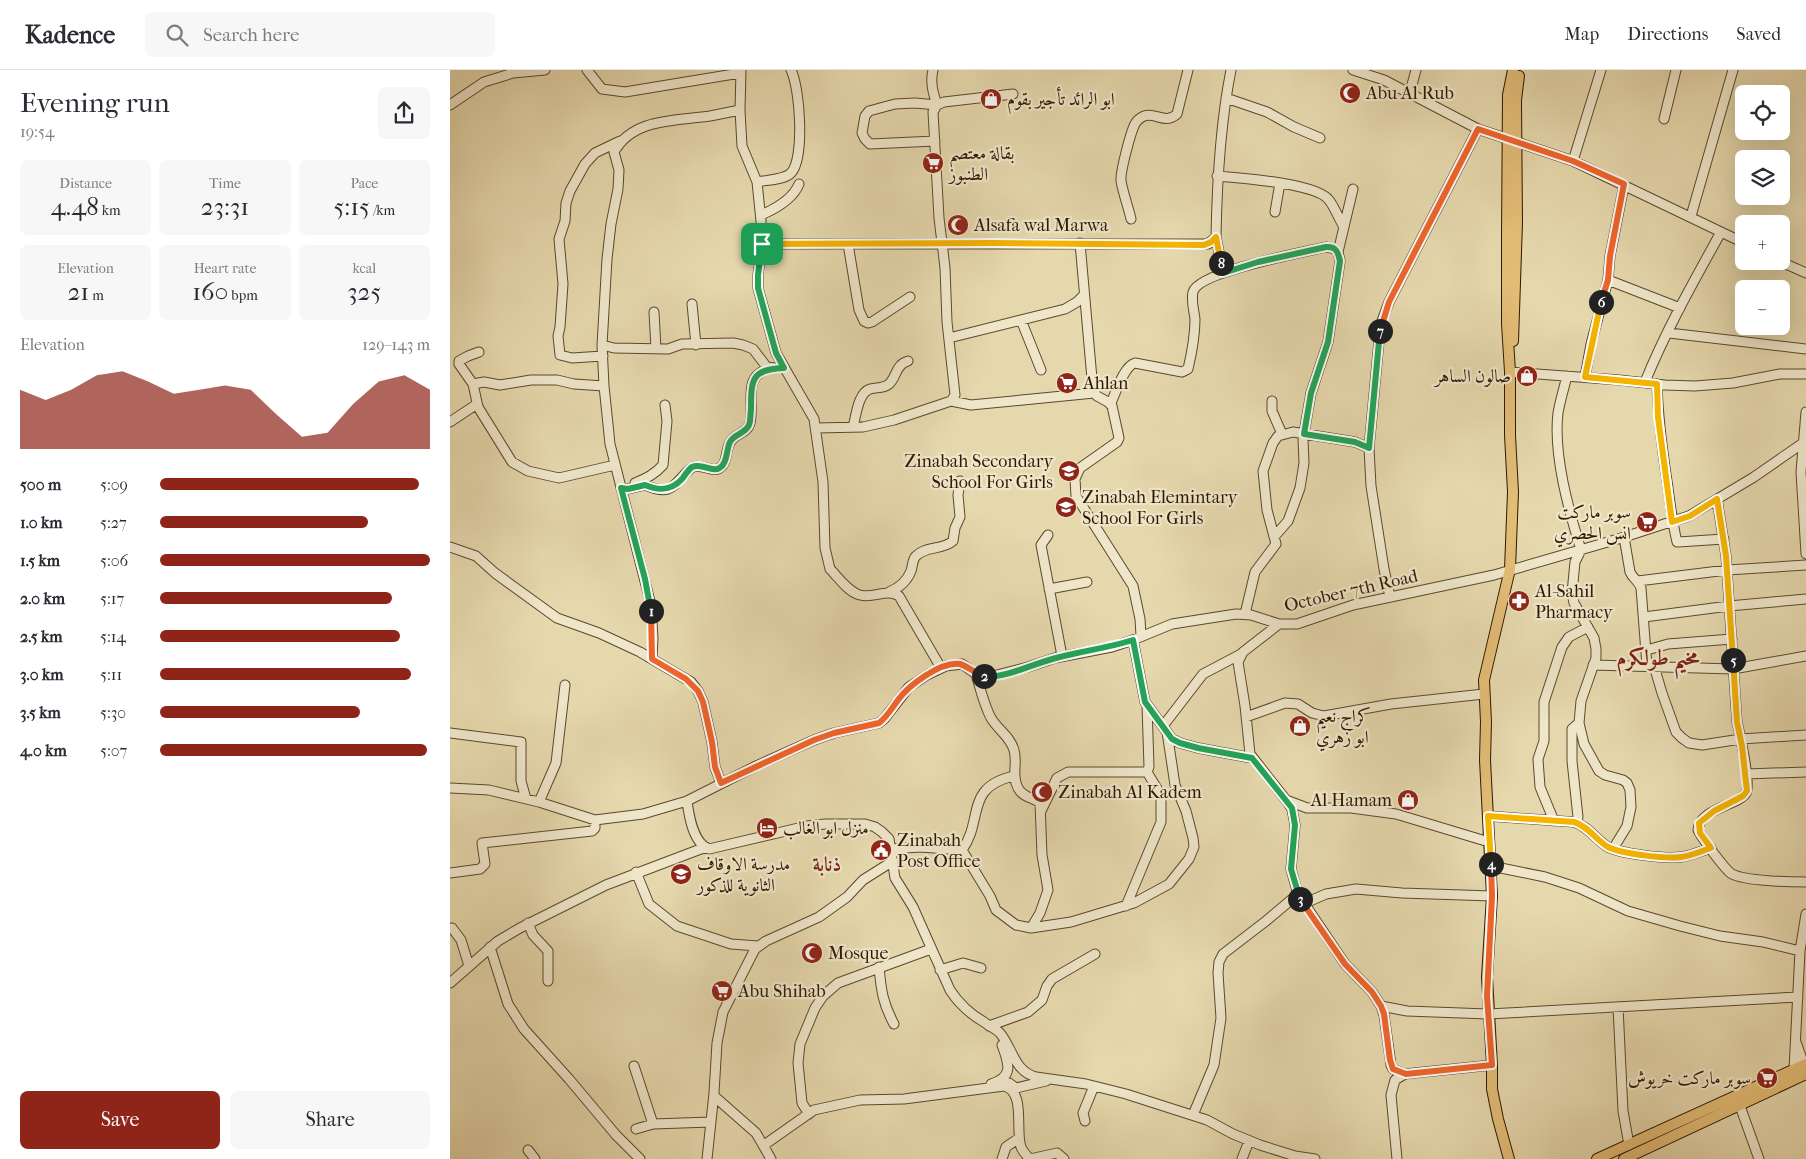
<!DOCTYPE html>
<html lang="en">
<head>
<meta charset="utf-8">
<style>
	body { margin:0; font-family:"IM FELL French Canon",Amiri,serif; background:#f7f7f7; color:#2b2b33; height:100vh; display:flex; flex-direction:column; font-size:19px; white-space:nowrap }
	* { box-sizing:border-box; margin:0 }
	p { font-size:16px; color:#7c7c81 }
	.icon { flex:none; width:28px; height:28px; fill:none; stroke:currentColor; stroke-width:2; stroke-linecap:round; stroke-linejoin:round }
	.map { position:relative; flex:1; overflow:hidden }
	.side { display:flex; flex-direction:column; background:#fff; width:450px }
	.side>* { flex:none }
	.tools { position:absolute; left:1285px; top:15px; display:grid; gap:10px }
	.tools a { display:grid; place-items:center; width:55px; height:55px; border-radius:8px; background:#fff; box-shadow:0 5px 20px #0002; font-size:25px }
	.pin { position:absolute; display:grid; place-items:center; width:42px; height:42px; color:#fff; margin:-21px; border-radius:10px; box-shadow:0 2px 8px #0006 }
	.km { position:absolute; width:25px; height:25px; margin:-12px; border-radius:50%; background:#222; color:#fff; font-size:14px; line-height:25px; text-align:center }
	.round { display:grid; place-items:center; flex:none; width:52px; height:52px; border-radius:8px; background:#f7f7f7 }
	.summary { display:flex; align-items:center; justify-content:space-between; height:85px; padding:0 20px }
	h1 { font-size:28px; font-weight:600; line-height:38px }
	.figures { display:grid; grid-template-columns:repeat(3,1fr); gap:8px; height:85px; padding:5px 20px }
	.figures div { display:grid; align-content:center; border-radius:8px; background:#f7f7f7; text-align:center }
	.figures b { font-size:25px; font-weight:600 }
	.figures small { font-size:14px; font-weight:400 }
	.figures p { font-size:14px }
	.chart { height:140px; padding:10px 20px }
	.chart p { display:flex; justify-content:space-between }
	.chart svg { width:100%; height:90px; margin-top:5px; fill:#8f2418; opacity:.7 }
	.cta { display:flex; gap:10px; margin-top:auto; padding:10px 20px }
	.cta a { flex:1; height:58px; border-radius:8px; background:#8f2418; color:#fff; font-size:20px; font-weight:600; line-height:58px; text-align:center }
	.cta a+a { background:#f7f7f7; color:#2b2b33 }
	ul { padding:0 20px; list-style:none; font-size:16px }
	li { display:grid; grid-template-columns:80px 60px 1fr; align-items:center; height:38px }
	li i { height:12px; border-radius:6px; background:#8f2418 }
	header { display:flex; align-items:center; gap:30px; box-sizing:border-box; height:70px; padding:0 25px; background:#fff; border-bottom:1px solid #e1e1e2 }
	header strong { font-size:24px }
	nav { display:flex; gap:28px; margin-inline-start:auto; font-size:18px }
	.search { width:350px; height:45px; background:#f7f7f7; display:flex; align-items:center; gap:12px; box-sizing:border-box; padding:0 18px; border-radius:8px; color:#7c7c81; font-size:19px }
	main { display:flex; flex:1; min-height:0 }
	.map>svg:first-child { display:block }
	.lines { fill:none; stroke-linecap:round; stroke-linejoin:round }
	.minor-casing { stroke:#5a492c; stroke-width:11 }
	.major-casing { stroke:#2c1901; stroke-width:12 }
	.minor { stroke:#efe6ca; stroke-width:9 }
	.major { stroke:#e3bc76; stroke-width:10 }
	.split-1-casing { stroke:#fff; stroke-width:10 }
	.split-2-casing { stroke:#fff; stroke-width:10 }
	.split-3-casing { stroke:#fff; stroke-width:10 }
	.split-4-casing { stroke:#fff; stroke-width:10 }
	.split-5-casing { stroke:#fff; stroke-width:10 }
	.split-6-casing { stroke:#fff; stroke-width:10 }
	.split-7-casing { stroke:#fff; stroke-width:10 }
	.split-8-casing { stroke:#fff; stroke-width:10 }
	.split-9-casing { stroke:#fff; stroke-width:10 }
	.split-1 { stroke:#22a559; stroke-width:6 }
	.split-2 { stroke:#f0652b; stroke-width:6 }
	.split-3 { stroke:#22a559; stroke-width:6 }
	.split-4 { stroke:#f0652b; stroke-width:6 }
	.split-5 { stroke:#f5b400; stroke-width:6 }
	.split-6 { stroke:#f5b400; stroke-width:6 }
	.split-7 { stroke:#f0652b; stroke-width:6 }
	.split-8 { stroke:#22a559; stroke-width:6 }
	.split-9 { stroke:#f5b400; stroke-width:6 }
	.labels { text-anchor:middle; dominant-baseline:central; stroke-width:4.5; stroke-linejoin:round; paint-order:stroke }
	.poi-label { font-size:18px; fill:#2c1901; stroke:#efe6ca; text-anchor:start }
	.street-label { font-size:18px; fill:#2c1901; stroke:#efe6ca }
	.quarter-label { font-size:20px; font-weight:bold; fill:#7a1f14; stroke:#efe6ca }
	.district-label { font-size:22px; font-weight:bold; fill:#7a1f14; stroke:#efe6ca }
</style>
</head>
<body>
<header>
<strong>Kadence</strong>
<div class="search"><svg class="icon" aria-label="search" viewBox="0 0 24 24"><circle cx="10" cy="10" r="6"/><path d="M15 15l6 6"/></svg>Search here</div>
<nav><a>Map</a><a>Directions</a><a>Saved</a></nav>
</header>
<main>
<section class="side">
<div class="summary"><div><h1>Evening run</h1><p>19:54</p></div><a class="round"><svg class="icon" aria-label="share" viewBox="0 0 24 24"><path d="M12 15V3M7 8l5-5 5 5M5 13v7h14v-7"/></svg></a></div>
<div class="figures">
<div><p>Distance</p><b>4.48<small> km</small></b></div>
<div><p>Time</p><b>23:31</b></div>
<div><p>Pace</p><b>5:15<small> /km</small></b></div>
</div>
<div class="figures">
<div><p>Elevation</p><b>21<small> m</small></b></div>
<div><p>Heart rate</p><b>160<small> bpm</small></b></div>
<div><p>kcal</p><b>325</b></div>
</div>
<div class="chart"><p><span>Elevation</span>129–143 m</p>
<svg viewBox="0 0 160 44" preserveAspectRatio="none"><path d="M0 44V15L10 20L20 15L30 8L40 6L50 11L60 17L70 15L80 13L90 15L100 27L110 38L120 36L130 22L140 11L150 8L160 15V44z"/></svg>
</div>
<ul>
<li><b>500 m</b>5:09<i style="width:96%"></i></li>
<li><b>1.0 km</b>5:27<i style="width:77%"></i></li>
<li><b>1.5 km</b>5:06<i style="width:100%"></i></li>
<li><b>2.0 km</b>5:17<i style="width:86%"></i></li>
<li><b>2.5 km</b>5:14<i style="width:89%"></i></li>
<li><b>3.0 km</b>5:11<i style="width:93%"></i></li>
<li><b>3.5 km</b>5:30<i style="width:74%"></i></li>
<li><b>4.0 km</b>5:07<i style="width:99%"></i></li>
</ul>
<div class="cta"><a>Save</a><a>Share</a></div>
</section>
<div class="map">
<svg width="1356" height="1089" viewBox="0 0 1356 1089">
	<rect width="100%" height="100%" fill="#e6d8ad"/>
	<filter id="stains"><feTurbulence type="fractalNoise" baseFrequency=".004" numOctaves="4"/><feColorMatrix values="0 0 0 0 .2 0 0 0 0 .09 0 0 0 0 .02 0 0 0 .5 -.17"/></filter>
	<radialGradient id="worn" r=".72"><stop offset=".6" stop-color="#630" stop-opacity="0"/><stop offset="1" stop-color="#630" stop-opacity=".3"/></radialGradient>
	<g class="lines">
		<!-- minor casing -->
		<g class="minor-casing">
			<path id="minor" d="M137,0L152,19L175,22L290,3
				M291,0L290,40L292,76L307,112L311,151L312,174L308,205V218L326,283L364,349L373,412L375,478L380,499C388,507 398,522 410,525C424,529 436,518 449,526L491,598
				M903,0L934,10L1028,59L1123,91L1294,173
				M960,22L966,0
				M776,28L817,42L844,57L870,68
				M0,35L34,12L63,3L95,0
				M1214,49L1226,0
				M485,71L420,74L415,69L412,63L415,46L419,41L445,34L465,33L487,35L494,32L563,24
				M1123,91L1151,0
				M767,106C790,108 866,113 879,130C885,138 889,149 894,157
				M307,112C316,110 334,110 341,103C355,88 350,18 341,0
				M825,142L830,113
				M311,145C325,139 343,129 349,114
				M1241,146L1283,0
				M681,149C678,136 673,123 671,111C670,102 681,61 685,54C687,50 690,48 694,46C706,42 715,55 727,44L738,0
				M766,167L773,203
				M630,173L643,320L647,326L658,332L662,336L669,368L667,372L630,398L625,409L626,426L683,516L690,549L691,566
				M312,174H758L766,167C767,111 770,55 781,0
				M398,174L409,240L414,251L418,253L422,252L460,227
				M888,182L903,119
				M1329,191L1356,203
				M1158,210L1230,238
				M242,234L246,275
				M204,242L206,279
				M571,250L591,300
				M1219,263L1356,279
				M499,268L615,239L627,232L634,225
				M152,275L164,278L218,279L232,274L283,273L293,275L303,279L316,296L324,298
				M29,282L18,286L9,291V294L23,314L28,337L62,392L78,401L109,408L165,395
				M153,286L122,288L110,285L108,266L110,257L113,214L109,169L115,151L116,133L120,121L135,94L145,83L170,71
				M1060,302L1169,310L1215,315L1245,316L1283,313L1330,304H1356
				M1117,306C1114,318 1110,331 1108,343C1103,385 1119,441 1131,480L1125,492L1122,523L1124,533L1144,568L1146,579V588L1131,631L1129,653L1134,674L1149,701L1155,705L1173,710L1177,713L1180,720L1181,737L1177,756L1163,779
				M1135,307L1141,274L1158,210L1160,186L1174,115
				M1195,312C1216,260 1244,211 1271,162
				M23,314L34,312L50,315L81,310H107L124,314L154,316
				M1207,314C1208,347 1212,378 1217,411C1220,431 1222,452 1227,472
				M501,331L521,335L644,323
				M822,331V341L832,364
				M661,333C666,322 674,296 685,293L732,302L738,299C742,282 745,266 745,249C744,241 741,230 743,222C748,202 854,182 876,177L885,179L888,182L890,191L878,272L861,323L853,369L854,393L850,418L838,451L824,467
				M1356,342L1351,402L1356,484
				M0,352L27,334
				M403,357C406,346 408,323 420,319C427,317 433,319 439,314C447,307 445,295 458,291
				M366,358L413,357L444,350L501,331L505,325L497,252L495,198L489,148L483,42L487,35C483,23 480,12 483,0
				M185,413C196,409 205,404 213,395L217,351L215,335
				M171,418L178,419L195,415C222,427 223,415 240,399C250,390 263,406 272,396C278,390 275,379 281,371C286,363 297,364 300,353C305,333 291,305 321,298
				M1267,429L1276,486L1287,652C1290,664 1301,714 1296,723C1289,735 1249,739 1248,760C1252,768 1275,800 1282,804C1295,811 1340,812 1356,812
				M598,465L591,475L612,586
				M1174,467L1180,502C1183,509 1189,511 1191,518L1197,596
				M1228,472L1274,469
				M0,477L26,486L45,503L107,548L149,563L190,582L241,612L248,621L253,632L262,672L265,697L271,713
				M1188,511L1277,500L1356,495
				M599,519L637,512
				M439,522C449,518 457,511 461,501C463,495 462,490 466,486C475,476 493,480 503,471L505,458L510,447L508,425L510,411
				M940,527L934,499L921,416L919,378L929,271L932,251L939,232L1028,59
				M795,544L805,502L826,474L817,440L813,401L823,373L828,366L843,362L905,372L919,378
				M1194,547L1279,536L1356,529
				M829,554L793,582L788,592L795,636L800,684L836,730L857,738H901L946,744L1039,772
				M683,570L695,632L722,669L730,673L748,678L802,688
				M1197,580L1218,574L1282,569
				M202,589L203,568L201,535L160,374L154,316L152,275L157,189L161,154L168,119L169,100L164,82C183,48 225,51 260,46C270,44 280,42 290,40
				M1143,595L1283,599L1356,586
				M1204,596L1212,623L1226,662L1232,668L1239,673L1252,675L1291,669L1356,665
				M796,647L835,633L848,634L862,643L874,646L941,634L1034,624
				M713,656L753,604L791,584
				M0,663L71,672V711L76,729
				M1296,704L1356,702
				M0,718L39,720L89,732L145,750L193,744L237,731L306,696L364,670L384,663L429,653L434,649L459,617L477,605L496,596L512,594L526,604L539,607L578,597L605,588L662,577L683,570L722,554L786,544L801,545L829,554H847L903,535L1044,505L1168,469L1239,446L1304,407L1353,373
				M237,731C239,746 243,773 259,779L357,756L375,754H415L425,757L432,762L439,769L445,808L463,837L500,920C509,934 520,944 534,952C539,956 545,958 550,963C563,979 564,1001 586,1007L636,1014L676,1024L757,1050L783,1064L810,1075L845,1086L865,1089
				M837,731L842,739L845,755L841,799L848,824L895,894L922,922L931,936L934,945L941,995L943,999L955,1004
				M89,732L106,693L115,615
				M591,741L607,708L618,702H697L699,697L697,635
				M1038,746L1124,752C1138,756 1146,770 1158,777C1172,784 1216,789 1231,787C1241,786 1251,781 1261,778
				M1104,751L1090,717L1088,689L1094,671V632L1112,577L1119,567L1138,557
				M1126,753L1128,747L1122,691V659L1129,653
				M441,779L470,777L512,780L540,826L546,840L566,855L581,858L590,843L598,820L592,785L590,733C583,727 573,728 568,718C561,705 568,693 564,680C560,666 548,660 541,648C534,635 530,618 526,604
				M512,780C534,750 514,717 564,706
				M1041,796L1095,807L1129,818L1178,841L1230,856L1270,866L1313,872L1350,881
				M186,802L199,834L227,856L281,874L308,876
				M0,803L30,799L35,794L32,773L142,761L145,758V750
				M853,834L876,824L906,819L952,823L1042,826
				M676,836L711,752V725L697,702
				M78,853L83,865L98,881V911
				M2,858L11,870L19,896
				M581,858L621,852L684,833L719,814L739,789L744,777L743,768L736,741L725,715L717,662
				M40,877L58,934L74,959L119,1009L166,1065L190,1089
				M429,897C431,920 433,934 444,954
				M490,900L513,893L531,898
				M0,913L48,871L70,858L156,815L256,777
				M931,936L957,941L1038,944L1348,927
				M1168,937L1173,1041L1179,1075
				M539,956L578,942L592,930L597,916L602,909L645,884
				M1346,972L1354,995V1005L1344,999L1350,881L1356,844
				M184,996L203,1054
				M559,1013L566,1018L596,1011
				M541,1014C564,1007 559,994 552,975
				M264,1026L306,1063L321,1089
				M1290,1036L1309,1089
				M359,1044L352,1033L348,993L350,974L365,938L373,926L388,913L481,879
				M743,1045L764,995L771,948L768,903L769,892L773,884L816,851L848,824
				M635,1051L633,1043L644,1016
				M186,1059L203,1054L261,1052
				M314,1075L364,1040L410,1030L454,1029L554,1016C576,1021 565,1060 571,1077C573,1082 576,1085 580,1089
				M78,1080L85,1089
				M257,1089L264,1023L267,973L273,942L305,879L316,871L369,847L397,827L413,810L443,791
				M552,1089L556,1077L569,1068
				M580,1089L607,1083L614,1089
				M792,1089L799,1071
				M947,1089L941,1025L945,1010L955,1004L1042,995"/>
		</g>
		<!-- major casing -->
		<g class="major-casing">
			<path id="major" d="M1063,271L1067,153L1066,30L1069,6
				M1059,1089L1048,1049L1042,1019V995L1037,907L1042,826L1035,690L1036,652L1034,610L1060,499L1063,422L1060,365V302L1057,254V165L1058,25L1063,0
				M1147,1089L1356,994
				M1174,1089L1356,1004"/>
		</g>
		<!-- minor -->
		<use href="#minor" class="minor"/>
		<!-- major -->
		<use href="#major" class="major"/>
	</g>
	<g class="lines">
		<!-- split-1 casing -->
		<g class="split-1-casing">
			<path id="split-1" d="M201,541L195,509L171,418L178,419L195,415C209,421 221,421 232,409C235,405 238,400 242,397C252,392 263,404 271,397C278,391 276,380 280,372C284,364 295,364 299,355C301,350 300,345 301,340C301,310 301,299 334,298L326,283L308,218V205L312,174"/>
		</g>
		<!-- split-2 casing -->
		<g class="split-2-casing">
			<path id="split-2" d="M201,541L202,589L236,609L248,621L253,632L262,672L265,697L271,713L364,670L384,663L429,653C437,647 442,638 448,630C459,615 491,591 510,594C517,596 525,603 534,606"/>
		</g>
		<!-- split-3 casing -->
		<g class="split-3-casing">
			<path id="split-3" d="M534,606C551,610 588,592 606,588C632,581 658,578 683,570L695,632L722,669L730,673L748,678L802,688L842,738L845,755L841,799L850,829"/>
		</g>
		<!-- split-4 casing -->
		<g class="split-4-casing">
			<path id="split-4" d="M850,829L895,894L922,922L931,936L934,944L940,990L943,999L956,1004L1042,995L1037,926L1042,826L1041,794"/>
		</g>
		<!-- split-5 casing -->
		<g class="split-5-casing">
			<path id="split-5" d="M1041,794L1038,746L1124,752C1138,756 1146,770 1158,777C1172,784 1216,789 1231,787C1241,786 1251,781 1261,778L1250,763L1249,753L1264,741L1293,726L1297,721L1292,676L1287,652L1283,590"/>
		</g>
		<!-- split-6 casing -->
		<g class="split-6-casing">
			<path id="split-6" d="M1151,232L1135,307L1207,314L1208,347L1222,452L1240,446L1267,429L1276,486L1283,590"/>
		</g>
		<!-- split-7 casing -->
		<g class="split-7-casing">
			<path id="split-7" d="M930,261L939,232L1028,59L1123,91L1174,114L1160,186L1158,210L1151,232"/>
		</g>
		<!-- split-8 casing -->
		<g class="split-8-casing">
			<path id="split-8" d="M771,193L773,203L808,192L876,177C886,176 888,182 890,191L878,272L861,323L854,364L905,372L919,378L930,261"/>
		</g>
		<!-- split-9 casing -->
		<g class="split-9-casing">
			<path id="split-9" d="M312,174L544,173L754,175L761,172L766,167L771,193"/>
		</g>
		<!-- split-1 -->
		<use href="#split-1" class="split-1"/>
		<!-- split-2 -->
		<use href="#split-2" class="split-2"/>
		<!-- split-3 -->
		<use href="#split-3" class="split-3"/>
		<!-- split-4 -->
		<use href="#split-4" class="split-4"/>
		<!-- split-5 -->
		<use href="#split-5" class="split-5"/>
		<!-- split-6 -->
		<use href="#split-6" class="split-6"/>
		<!-- split-7 -->
		<use href="#split-7" class="split-7"/>
		<!-- split-8 -->
		<use href="#split-8" class="split-8"/>
		<!-- split-9 -->
		<use href="#split-9" class="split-9"/>
	</g>
	<!-- icons -->
	<defs>
		<g id="mosque-disc" transform="scale(1.125)"><circle r="9.5" fill="#8f2418" stroke="#efe6ca"/><path d="M3.5-4.9A6 6 0 1 0 3.5 4.9A5 5 0 1 1 3.5-4.9Z" fill="#fff"/></g>
		<g id="shop-disc" transform="scale(1.125)"><circle r="9.5" fill="#8f2418" stroke="#efe6ca"/><path d="M-5-2.5h2.3a2.7 3.5 0 0 1 5.4 0H5L5.5 6h-11ZM-1.5-2.5h3a1.5 2.3 0 0 0-3 0Z" fill="#fff"/></g>
		<g id="supermarket-disc" transform="scale(1.125)"><circle r="9.5" fill="#8f2418" stroke="#efe6ca"/><path d="M-6-5.5h2.5l.6 2H6L4.5 2H-2.5L-4.4-4H-6ZM-1.5 3.2a1.3 1.3 0 1 0 .1 0ZM3 3.2a1.3 1.3 0 1 0 .1 0Z" fill="#fff"/></g>
		<g id="school-disc" transform="scale(1.125)"><circle r="9.5" fill="#8f2418" stroke="#efe6ca"/><path d="M0-5L7-2L0 1L-7-2ZM-4 1L0 2.5L4 1V4Q0 6-4 4Z" fill="#fff"/></g>
		<g id="pharmacy-disc" transform="scale(1.125)"><circle r="9.5" fill="#8f2418" stroke="#efe6ca"/><path d="M-2-6h4v4h4v4h-4v4h-4v-4h-4v-4h4Z" fill="#fff"/></g>
		<g id="hotel-disc" transform="scale(1.125)"><circle r="9.5" fill="#8f2418" stroke="#efe6ca"/><path d="M-6-4.5h1.5V1H6V5H4.5V3h-9V5H-6ZM-4 0a1.8 1.8 0 1 1 3.6 0ZM.5 0V-2.5h3Q6-2.5 6 0Z" fill="#fff"/></g>
		<g id="civic-disc" transform="scale(1.125)"><circle r="9.5" fill="#8f2418" stroke="#efe6ca"/><path d="M-.6-6.5H3V-4.5H.6V-3L4-1V1h2V6H-6V1h2V-1L-.6-3ZM-1.2 2.5V6h2.4V2.5Z" fill="#fff"/></g>
	</defs>
	<g fill-rule="evenodd">
		<use href="#mosque-disc" x="900" y="23"/>
		<use href="#shop-disc" x="541" y="29"/>
		<use href="#supermarket-disc" x="483" y="93"/>
		<use href="#mosque-disc" x="508" y="155"/>
		<use href="#shop-disc" x="1077" y="306"/>
		<use href="#supermarket-disc" x="617" y="313"/>
		<use href="#school-disc" x="619" y="401"/>
		<use href="#school-disc" x="616" y="437"/>
		<use href="#supermarket-disc" x="1197" y="452"/>
		<use href="#pharmacy-disc" x="1069" y="531"/>
		<use href="#shop-disc" x="850" y="656"/>
		<use href="#mosque-disc" x="592" y="722"/>
		<use href="#shop-disc" x="958" y="730"/>
		<use href="#hotel-disc" x="317" y="758"/>
		<use href="#civic-disc" x="431" y="780"/>
		<use href="#school-disc" x="231" y="804"/>
		<use href="#mosque-disc" x="362" y="883"/>
		<use href="#supermarket-disc" x="272" y="921"/>
		<use href="#supermarket-disc" x="1317" y="1008"/>
	</g>
	<g class="labels">
		<!-- poi labels -->
		<g class="poi-label">
			<text x="916" y="23">Abu Al Rub</text>
			<text x="557" y="29">ابو الرائد تأجير بقوم</text>
			<text x="499" y="83">بقالة معتصم<tspan x="499" dy="21">الطنبوز</tspan></text>
			<text x="524" y="155">Alsafa wal Marwa</text>
			<text x="1061" y="306" text-anchor="end">صالون الساهر</text>
			<text x="633" y="313">Ahlan</text>
			<text x="603" y="391" text-anchor="end">Zinabah Secondary<tspan x="603" dy="21">School For Girls</tspan></text>
			<text x="632" y="427">Zinabah Elemintary<tspan x="632" dy="21">School For Girls</tspan></text>
			<text x="1181" y="442" text-anchor="end">سوبر ماركت<tspan x="1181" dy="21">انس الحصري</tspan></text>
			<text x="1085" y="521">Al-Sahil<tspan x="1085" dy="21">Pharmacy</tspan></text>
			<text x="866" y="646">كراج نعيم<tspan x="866" dy="21">ابو زهري</tspan></text>
			<text x="608" y="722">Zinabah Al Kadem</text>
			<text x="942" y="730" text-anchor="end">Al Hamam</text>
			<text x="333" y="758">منزل ابو الغالب</text>
			<text x="447" y="770">Zinabah<tspan x="447" dy="21">Post Office</tspan></text>
			<text x="247" y="794">مدرسة الاوقاف<tspan x="247" dy="21">الثانوية للذكور</tspan></text>
			<text x="378" y="883">Mosque</text>
			<text x="288" y="921">Abu Shihab</text>
			<text x="1301" y="1008" text-anchor="end">سوبر ماركت خريوش</text>
		</g>
		<!-- street labels -->
		<g class="street-label">
			<text transform="translate(901 521) rotate(-13)">October 7th Road</text>
		</g>
		<!-- quarter labels -->
		<g class="quarter-label">
			<text x="377" y="794">ذنابة</text>
		</g>
		<!-- district labels -->
		<g class="district-label">
			<text x="1208" y="588">مخيم طولكرم</text>
		</g>
	</g>
	<rect width="100%" height="100%" filter="url(#stains)"/>
	<rect width="100%" height="100%" fill="url(#worn)"/>
</svg>
<div class="tools">
<a><svg class="icon" aria-label="locate" viewBox="0 0 24 24"><circle cx="12" cy="12" r="6"/><path d="M12 2v4M12 18v4M2 12h4M18 12h4"/></svg></a>
<a><svg class="icon" aria-label="layers" viewBox="0 0 24 24"><path d="M12 4l9 5-9 5-9-5zM3 14l9 5 9-5"/></svg></a>
<a>+</a>
<a>−</a>
</div>
<div class="pin" style="left:312px;top:174px;background:#1e9e55"><svg class="icon" aria-label="arrive" viewBox="0 0 24 24"><path d="M6 21V4h12l-3 4 3 4H6"/></svg></div>
<b class="km" style="left:201px;top:541px">1</b>
<b class="km" style="left:534px;top:606px">2</b>
<b class="km" style="left:850px;top:829px">3</b>
<b class="km" style="left:1041px;top:794px">4</b>
<b class="km" style="left:1283px;top:590px">5</b>
<b class="km" style="left:1151px;top:232px">6</b>
<b class="km" style="left:930px;top:261px">7</b>
<b class="km" style="left:771px;top:193px">8</b>
</div>
</main>
</body>
</html>
